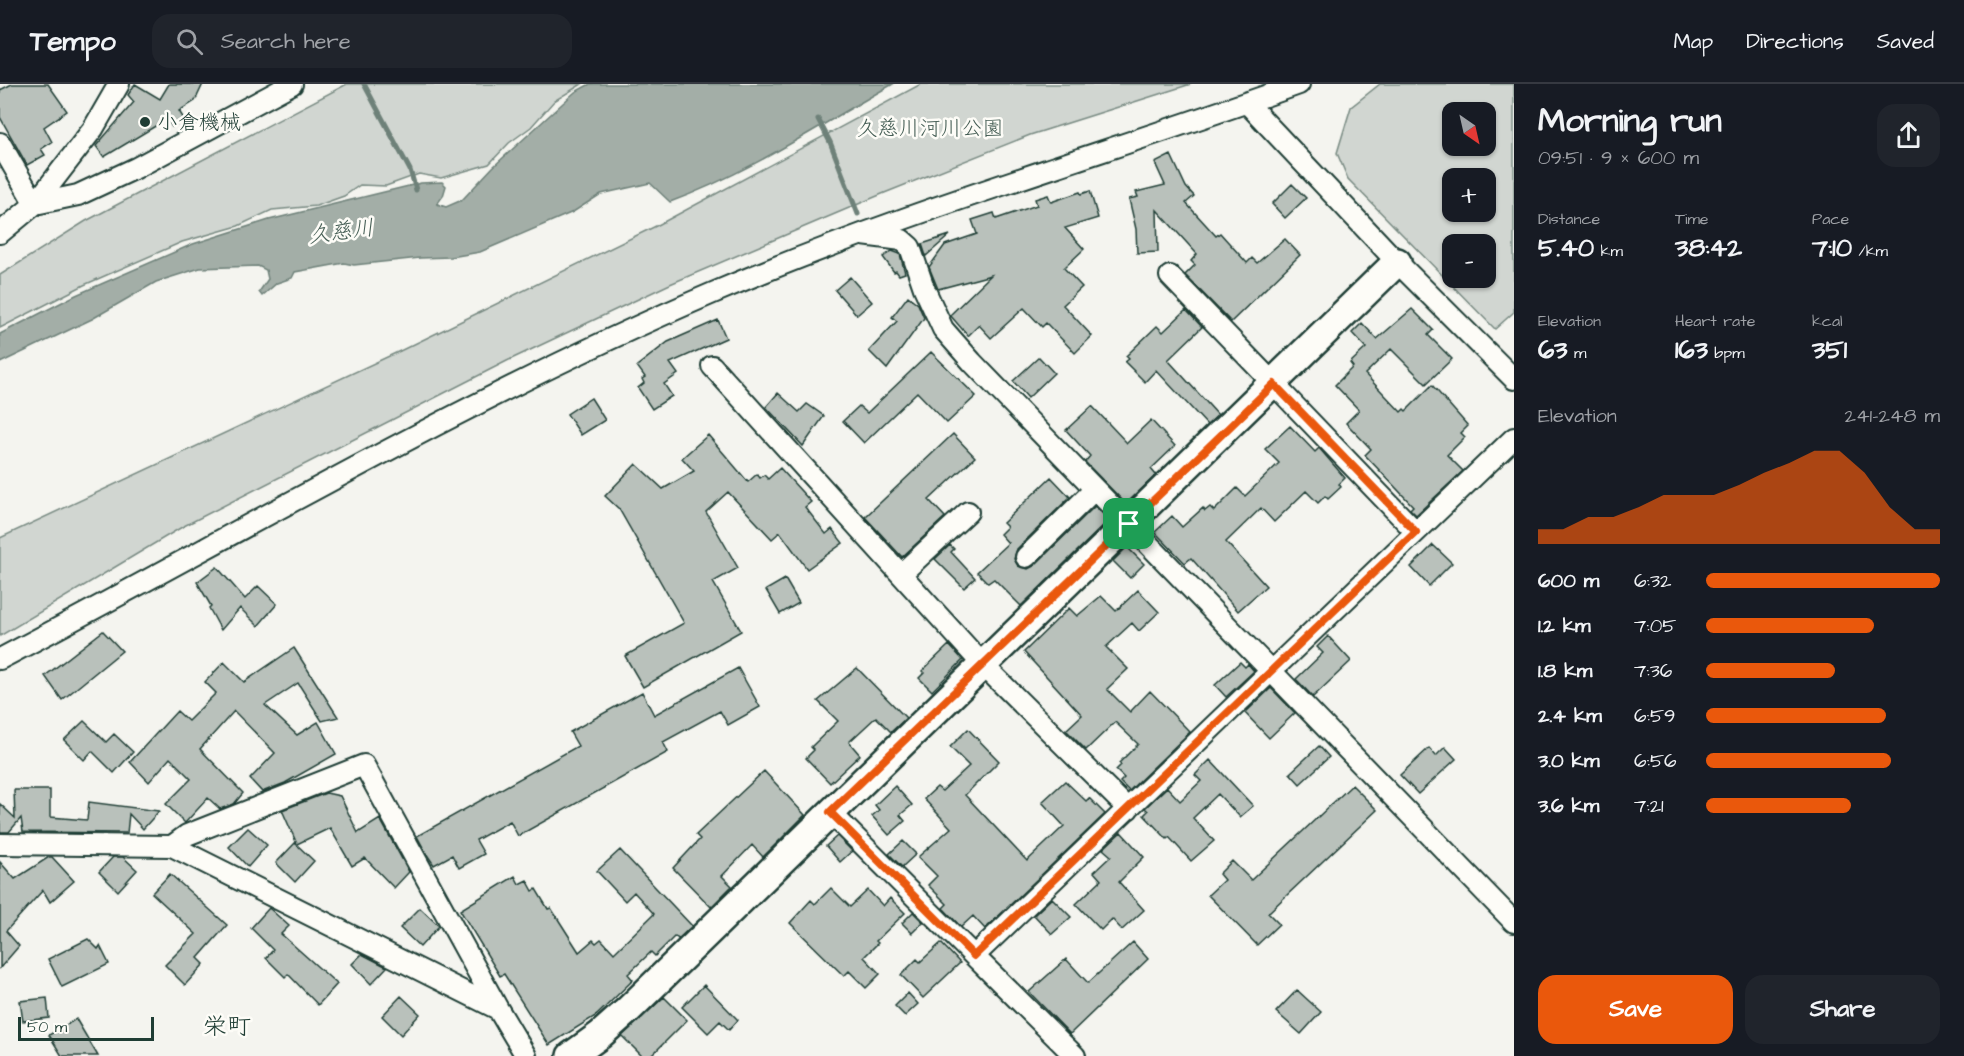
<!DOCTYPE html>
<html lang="en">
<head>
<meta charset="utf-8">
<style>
	body { margin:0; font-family:"Architects Daughter","Klee One",sans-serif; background:#20242c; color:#f1f3f6; height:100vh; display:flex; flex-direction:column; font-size:22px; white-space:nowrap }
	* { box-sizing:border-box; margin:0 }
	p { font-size:20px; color:#9ea1a6 }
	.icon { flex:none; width:33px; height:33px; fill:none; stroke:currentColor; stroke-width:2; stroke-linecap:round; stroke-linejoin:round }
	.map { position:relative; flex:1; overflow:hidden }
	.drawer { display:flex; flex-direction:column; background:#171b24; width:450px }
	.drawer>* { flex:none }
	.needle { width:39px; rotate:146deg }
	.buttons { position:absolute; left:1442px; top:18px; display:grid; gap:12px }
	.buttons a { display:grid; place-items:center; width:54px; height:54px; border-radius:12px; background:#171b24; box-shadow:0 2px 4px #0004; font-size:30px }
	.scale { position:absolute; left:18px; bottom:15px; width:136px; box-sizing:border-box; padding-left:6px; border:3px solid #1f3d34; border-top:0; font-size:16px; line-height:21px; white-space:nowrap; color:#1f3d34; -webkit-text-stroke:4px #fdfcf7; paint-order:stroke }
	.pin { position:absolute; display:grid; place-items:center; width:51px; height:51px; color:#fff; margin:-26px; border-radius:12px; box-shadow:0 3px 9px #0006 }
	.round { display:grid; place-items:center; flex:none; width:63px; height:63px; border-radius:18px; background:#20242c }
	.headline { display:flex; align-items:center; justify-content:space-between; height:102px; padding:0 24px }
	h1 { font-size:33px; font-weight:800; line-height:45px }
	.metrics { display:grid; grid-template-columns:repeat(3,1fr); gap:9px; height:102px; padding:6px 24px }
	.metrics div { display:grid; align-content:center }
	.metrics b { font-size:26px; font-weight:800 }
	.metrics small { font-size:16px; font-weight:400 }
	.metrics p { font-size:16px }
	.chart { height:168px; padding:12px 24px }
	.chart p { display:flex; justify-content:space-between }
	.chart svg { width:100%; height:108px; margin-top:6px; fill:#ea580c; opacity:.7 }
	.primary-button { display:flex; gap:12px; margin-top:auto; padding:12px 24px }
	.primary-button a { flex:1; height:69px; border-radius:18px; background:#ea580c; color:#fff; font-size:24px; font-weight:800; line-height:69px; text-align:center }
	.primary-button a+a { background:#20242c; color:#f1f3f6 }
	ul { padding:0 24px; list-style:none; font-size:20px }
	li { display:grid; grid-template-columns:96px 72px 1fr; align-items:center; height:45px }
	li i { height:15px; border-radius:8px; background:#ea580c }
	header { display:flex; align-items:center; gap:36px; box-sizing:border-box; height:84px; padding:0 30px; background:#171b24; border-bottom:2px solid #363941 }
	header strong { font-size:28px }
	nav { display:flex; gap:33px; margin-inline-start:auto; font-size:21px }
	.search { width:420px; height:54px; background:#20242c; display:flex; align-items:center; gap:15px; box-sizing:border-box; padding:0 21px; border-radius:18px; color:#9ea1a6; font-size:22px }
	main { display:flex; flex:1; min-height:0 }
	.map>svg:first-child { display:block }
	.green { fill:#d1d6d1; stroke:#788a82; stroke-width:1.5; fill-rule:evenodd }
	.water { fill:#a3aea7; stroke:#6e8179; stroke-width:1.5 }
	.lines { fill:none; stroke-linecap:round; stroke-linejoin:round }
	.stream { stroke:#6e8179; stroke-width:5 }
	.building { fill:#b9c1bb; stroke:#1f3d34; stroke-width:1.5 }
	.street-casing { stroke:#1f3d34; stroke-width:24 }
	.secondary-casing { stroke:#1f3d34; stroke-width:32 }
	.street { stroke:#fdfcf7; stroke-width:20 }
	.secondary { stroke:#fdfcf7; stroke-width:27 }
	.route-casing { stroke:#fff; stroke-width:12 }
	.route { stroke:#ea580c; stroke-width:8 }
	.poi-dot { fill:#1f3d34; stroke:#fdfcf7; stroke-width:2 }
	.labels { text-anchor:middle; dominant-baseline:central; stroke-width:5; stroke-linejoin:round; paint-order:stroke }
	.poi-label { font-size:21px; fill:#1f3d34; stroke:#fdfcf7; text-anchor:start }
	.park-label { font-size:21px; fill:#435c53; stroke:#fdfcf7 }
	.water-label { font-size:22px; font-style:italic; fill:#475f56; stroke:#fdfcf7 }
	.quarter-label { font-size:24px; fill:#1f3d34; stroke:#fdfcf7 }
</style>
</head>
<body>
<header>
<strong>Tempo</strong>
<div class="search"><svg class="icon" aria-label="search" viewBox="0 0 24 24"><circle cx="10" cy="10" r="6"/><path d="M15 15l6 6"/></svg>Search here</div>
<nav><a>Map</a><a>Directions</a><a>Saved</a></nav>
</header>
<main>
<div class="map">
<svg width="1514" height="972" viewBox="0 0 1514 972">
	<rect width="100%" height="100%" fill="#f4f4ef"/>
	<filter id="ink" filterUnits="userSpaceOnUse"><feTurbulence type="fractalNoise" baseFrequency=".0167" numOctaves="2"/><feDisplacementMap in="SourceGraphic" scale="12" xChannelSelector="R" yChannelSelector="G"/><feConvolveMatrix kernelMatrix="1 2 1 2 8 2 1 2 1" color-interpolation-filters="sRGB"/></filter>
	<g filter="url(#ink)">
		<!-- green -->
		<path class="green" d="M347,0H582L554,17L531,43L509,59L489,80L441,94L419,90L386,102L360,101L344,112L316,122L272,126L238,142L182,158L84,201L0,244V191L86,137Z
			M921,0H1191L1030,51L882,110L670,200L507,277L182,443L0,552V454L400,267L658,141Z
			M1380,0H1514V228L1495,245L1348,95L1337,69L1351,23ZM1485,28V62H1452V28ZM1485,94V128H1452V94ZM1485,160V194H1452V160Z"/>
		<!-- water -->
		<path class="water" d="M590,0H893C820,41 749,89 670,118L650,99L601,110L573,128L480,168L451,173L420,174L354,181L344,179L295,188L292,194L277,199L262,212L259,208L268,195L266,186L258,182L200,184L156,198L92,235L0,279V250L76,211L193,160L269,136L421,99L442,98L446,102L443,112L437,120L446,123L462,116L493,83L575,8Z"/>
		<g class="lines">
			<!-- stream -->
			<path class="stream" d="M364,0L410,86L416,106
				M818,35L830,58L858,130"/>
		</g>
		<!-- building -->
		<path class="building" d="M12,0H48L67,27L44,43L52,58L41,65L45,71L27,81L0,33V6Z
			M135,0L160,15L169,0H203L195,17L179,27L184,35L172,43L167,35L104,73L96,62L134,18L128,11Z
			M1171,71L1186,103L1194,112L1186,119L1216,152L1220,149L1247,179L1252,174L1257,179L1285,155L1300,171L1231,238L1185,191L1195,181L1191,177L1197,170L1157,126L1158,168L1137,169L1136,145L1129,115L1138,113L1136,108L1165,101L1155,79Z
			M1292,100L1306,114L1285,134L1272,120Z
			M1090,107L1098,134L1065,144L1084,165L1064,184L1082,203L1063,221L1092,252L1075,269L1046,239L1042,243L1024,224L991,254L979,241L968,252L950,231L991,191L938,205L929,183L945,161L977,150L972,136L994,129L996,135L1037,121L1035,115L1048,111L1051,118L1080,108L1081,110Z
			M950,151L926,172L922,160Z
			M892,167L900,170L905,189L899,191L896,187L894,188L883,173Z
			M850,193L872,218L857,231L835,206Z
			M908,212L918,220L924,234L887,285L869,267L897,237L892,233Z
			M1412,225L1433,246L1428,251L1452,275L1426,300L1391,265L1365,290L1401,328L1404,325L1406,327L1432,301L1468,342L1461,349L1465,353L1447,371L1463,387L1416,431L1410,425L1413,422L1365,371L1371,365L1346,339L1359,326L1335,301L1353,283L1350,279L1366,264L1352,249L1362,239L1377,255Z
			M1186,226L1202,243L1168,276L1218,331L1207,341L1156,286L1145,298L1125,278L1129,275L1126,272L1157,242L1163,248Z
			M718,236L726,254L670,279L678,290L664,300L672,312L652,325L638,304L644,299L642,295L645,293L637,282L668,258Z
			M931,268L976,312L947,339L917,308L864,359L843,337L859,322L867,329Z
			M1039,273L1054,289L1028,314L1013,297Z
			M778,309L799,328L807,320L824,332L803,362L766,323Z
			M591,314L605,336L581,351L567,330Z
			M1092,322L1127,359L1151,336L1175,362L1151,385L1156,391L1126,420L1085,378L1090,372L1066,346Z
			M1290,342L1315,368L1319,364L1345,394L1339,400L1341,403L1328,415L1325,412L1318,419L1306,407L1274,438L1261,424L1226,458L1266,502L1238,527L1191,474L1185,479L1155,448L1172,432L1182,443L1203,424L1205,427L1210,423L1214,427L1237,404L1245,412L1279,379L1265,365Z
			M953,350L975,373L929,416L945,433L902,473L865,433Z
			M708,351L748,398L757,390L760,394L764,391L768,395L780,384L811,418L805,423L826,450L832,445L843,459L807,485L780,448L772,455L728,408L706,428L738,484L713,498L741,547L643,603L625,572L684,539L619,425L605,412L636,380L663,405L694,387L682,374Z
			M1051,393L1070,413L1017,465L1014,475L1018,482L1028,485L1034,482L1095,422L1109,436L1021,522L994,495L988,499L977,488L1008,459L1000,450L1007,443L1003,439Z
			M950,461L954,465L951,468L975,494L964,504L935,475Z
			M1433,461L1452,479L1429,502L1411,483Z
			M1127,463L1144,480L1130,494L1113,477Z
			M217,483L245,515L258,502L277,520L258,542L240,524L221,546L209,524L211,522L197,498Z
			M785,495L799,519L780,530L766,506Z
			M1138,506L1159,528L1139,547L1132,539L1106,563L1128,585L1107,605L1130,628L1150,607L1190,648L1129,707L1120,698L1124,694L1116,686L1121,681L1119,679L1138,660L1115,638L1086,666L1066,646L1082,631L1024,568L1069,524L1077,532L1101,512L1116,527Z
			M103,547L122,567L62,616L45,592Z
			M1328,552L1351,577L1313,613L1296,595L1323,569L1317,563Z
			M949,561L963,576L932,607L919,594L924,589L922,587Z
			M294,564L338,633L322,637L298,599L265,621L297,651L318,638L336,670L285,699L262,708L250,695L275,669L234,627L200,665L243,709L234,720L220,725L208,714L185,739L166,720L191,695L170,674L149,698L130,678L177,627L188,637L216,609L205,598L224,578L244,598Z
			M1240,578L1245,583L1248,580L1254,587L1226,613L1215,601Z
			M738,584L760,623L728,641L720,627L663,658L668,668L518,752L510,737L476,756L484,770L459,784L452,771L434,781L426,769L417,752L578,662L570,648L642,608L654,631Z
			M857,584L906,634L891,648L876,633L849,658L860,671L830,699L806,674L814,666L811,663L838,637L818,617Z
			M1271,604L1295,629L1269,654L1245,629Z
			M84,637L106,658L114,650L133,668L114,689L92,667L84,676L64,656Z
			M968,645L999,677L965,711L1027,777L1064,742L1042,718L1065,697L1086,717L1089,714L1105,730L985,845L973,832L961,843L943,824L947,820L928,801L937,792L918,773L951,744L924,715L937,703L942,707L969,682L950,663Z
			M1319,662L1329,673L1300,700L1290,689Z
			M1445,663L1456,675L1418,710L1400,691L1429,664L1436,672Z
			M1210,676L1253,722L1240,733L1218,710L1193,734L1214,757L1191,777L1169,753L1167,755L1144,731L1148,727L1145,724L1167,703L1180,717L1201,697L1195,691Z
			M764,687L805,731L763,773L752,761L722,792L732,802L711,823L673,784L700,755L696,751Z
			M1352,701L1377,726L1268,829L1279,840L1257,861L1208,811L1224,796L1219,790L1232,777L1251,796Z
			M895,702L912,721L900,731L905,737L889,751L872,732L879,726L875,721Z
			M14,706H50V733L87,736L89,718L159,727L143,745L129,730L127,749L23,748L21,734L9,748H0V720L15,734Z
			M326,709L340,712L358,749L380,735L409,788L394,804L365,774L352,782L330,744L297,760L282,726Z
			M248,744L267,761L248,783L229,763Z
			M1121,748L1144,773L1119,798L1144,826L1122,846L1112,835L1101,846L1076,820L1101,796L1094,788L1111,772L1103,765Z
			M837,752L852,767L840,778L826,762Z
			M903,757L916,770L902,783L889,770Z
			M295,759L314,777L295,798L276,779Z
			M620,766L692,842L678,855L675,852L655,872L651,868L628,890L633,896L597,931L549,961L504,890L500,892L460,826L515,792L519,800L527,796L533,807L536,805L548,825L551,824L579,868L593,856L596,859L601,855L614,869L654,830L634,808L625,817L597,787Z
			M49,773H52L74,797L50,818L43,806L6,847L19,862L0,884V778L15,795Z
			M113,773H123L137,786L118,807L99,788Z
			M170,790L227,841L198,874L204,880L185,901L165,881L196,850L152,809Z
			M831,804L850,823L868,806L883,822L890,814L905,829L876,857L878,859L864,873L880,890L866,904L849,887L844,892L790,839L811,816L815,820Z
			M1052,814L1071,833L1052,850L1034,831Z
			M269,824L289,842L281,850L337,900L318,921L288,890L285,893L266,874L273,866L251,844Z
			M420,824L439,842L420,863L400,844Z
			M913,828L923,838L912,849L902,839Z
			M88,855L98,865L100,862L109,880L62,903L48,875Z
			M1133,858L1148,875L1070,950L1029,908L1066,875L1088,899Z
			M941,859L960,879L923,914L901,891L917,875L920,878Z
			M362,870L387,883L371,900L352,880Z
			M704,901L738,936L729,946L720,937L708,949L682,923Z
			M1297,906L1321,928L1301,950L1276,928Z
			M908,909L918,920L905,932L895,922Z
			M401,912L420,930L401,951L382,932Z
			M664,913L687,936L651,972H642L622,952Z
			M47,914L49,934L23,937L20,917Z
			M76,935L98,972H62L49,951Z"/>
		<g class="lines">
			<!-- street casing -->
			<g class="street-casing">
				<path id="street" d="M1247,19L1397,178L1514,295
					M0,59L35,120L78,111L136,84L292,0
					M0,149L35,120L93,45L119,0
					M863,151L902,156L910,163L924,204L943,245L972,278L1514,838
					M1170,192L1416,448
					M712,282L984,582L1128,725
					M1026,473L1095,405
					M901,490L968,428
					M0,575C236,451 467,314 713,209C904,127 1104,70 1299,0
					M830,728L974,872L1514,354
					M0,760L172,762L498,925
					M172,762L187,751L364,681L498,925L526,972
					M974,872L1075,972"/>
			</g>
			<!-- secondary casing -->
			<g class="secondary-casing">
				<path id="secondary" d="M571,972L600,951L628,926L1397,178"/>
			</g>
			<!-- street -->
			<use href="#street" class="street"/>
			<!-- secondary -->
			<use href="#secondary" class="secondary"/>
		</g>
	</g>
	<g class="lines" filter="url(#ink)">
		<!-- route casing -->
		<g class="route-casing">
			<path id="route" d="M1274,300L1416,448L974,872L830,728Z"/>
		</g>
		<!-- route -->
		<use href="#route" class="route"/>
	</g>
	<!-- markers -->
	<circle class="poi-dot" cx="145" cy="38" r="6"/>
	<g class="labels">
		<!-- poi labels -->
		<g class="poi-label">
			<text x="157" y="38">小倉機械</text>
		</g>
		<!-- park labels -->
		<g class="park-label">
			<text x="930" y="44">久慈川河川公園</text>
		</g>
		<!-- water labels -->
		<g class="water-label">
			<text transform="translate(341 148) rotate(-7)">久慈川</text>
		</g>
		<!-- quarter labels -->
		<g class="quarter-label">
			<text x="227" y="943">栄町</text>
		</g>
	</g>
</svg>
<div class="buttons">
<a><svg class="needle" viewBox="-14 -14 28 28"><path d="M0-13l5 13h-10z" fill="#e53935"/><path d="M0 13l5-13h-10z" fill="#9ea1a6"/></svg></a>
<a>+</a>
<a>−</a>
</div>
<div class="scale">50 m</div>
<div class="pin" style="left:1129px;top:440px;background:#1e9e55"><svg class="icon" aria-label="arrive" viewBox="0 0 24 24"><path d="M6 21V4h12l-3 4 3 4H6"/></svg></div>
</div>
<section class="drawer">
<div class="headline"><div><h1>Morning run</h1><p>09:51 · 9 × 600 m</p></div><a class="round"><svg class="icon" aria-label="share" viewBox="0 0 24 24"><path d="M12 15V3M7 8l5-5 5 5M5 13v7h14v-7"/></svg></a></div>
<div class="metrics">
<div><p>Distance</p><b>5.40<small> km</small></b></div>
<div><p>Time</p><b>38:42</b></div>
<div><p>Pace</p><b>7:10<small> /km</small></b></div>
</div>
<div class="metrics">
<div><p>Elevation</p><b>63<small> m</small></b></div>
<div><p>Heart rate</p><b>163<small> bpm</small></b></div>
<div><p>kcal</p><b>351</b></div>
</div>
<div class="chart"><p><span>Elevation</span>241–248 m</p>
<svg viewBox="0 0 160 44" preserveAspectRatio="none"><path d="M0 44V38L10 38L20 33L30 33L40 29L50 24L60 24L70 24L80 20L90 15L100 11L110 6L120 6L130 15L140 29L150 38L160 38V44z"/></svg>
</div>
<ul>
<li><b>600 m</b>6:32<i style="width:100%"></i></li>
<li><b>1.2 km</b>7:05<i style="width:72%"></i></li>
<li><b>1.8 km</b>7:36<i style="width:55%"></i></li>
<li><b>2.4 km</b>6:59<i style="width:77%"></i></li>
<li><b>3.0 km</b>6:56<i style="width:79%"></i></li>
<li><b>3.6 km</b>7:21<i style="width:62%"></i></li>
</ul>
<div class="primary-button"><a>Save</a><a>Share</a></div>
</section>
</main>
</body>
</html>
